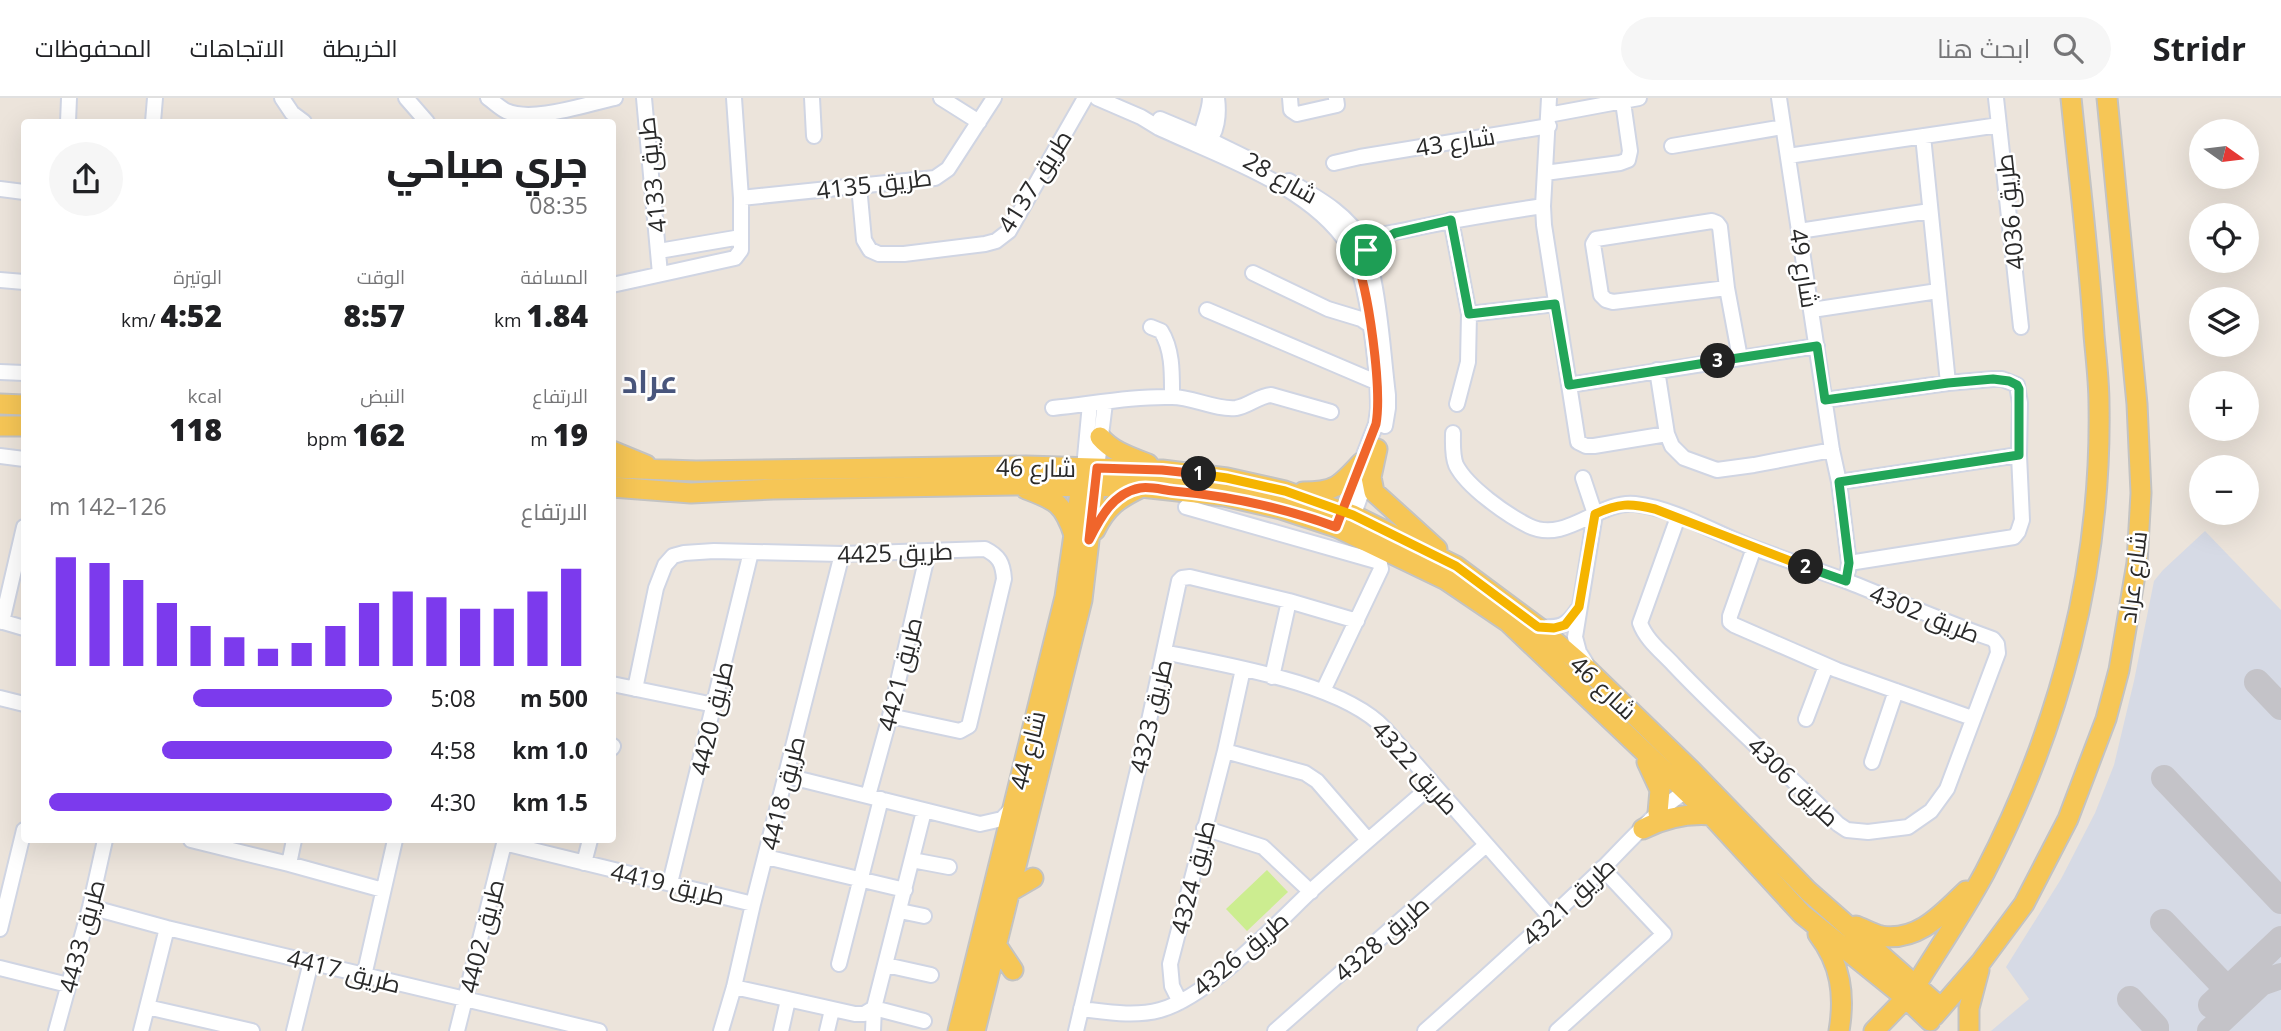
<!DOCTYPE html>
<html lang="ar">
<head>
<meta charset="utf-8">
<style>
	body { margin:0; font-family:"Open Sans",Cairo,sans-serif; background:#f6f6f6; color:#202124; direction:rtl; height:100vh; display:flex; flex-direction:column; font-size:26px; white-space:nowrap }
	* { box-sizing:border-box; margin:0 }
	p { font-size:23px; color:#757577 }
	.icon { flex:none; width:38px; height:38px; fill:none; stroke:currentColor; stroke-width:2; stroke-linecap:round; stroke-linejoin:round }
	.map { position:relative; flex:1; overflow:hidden; direction:ltr }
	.side { position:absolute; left:21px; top:21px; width:595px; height:724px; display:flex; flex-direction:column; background:#fff; border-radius:7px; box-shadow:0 7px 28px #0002; direction:rtl }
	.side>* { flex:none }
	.needle { width:46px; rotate:104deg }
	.buttons { position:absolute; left:2189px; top:21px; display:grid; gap:14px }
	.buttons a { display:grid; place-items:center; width:70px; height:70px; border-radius:50%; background:#fff; box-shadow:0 7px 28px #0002; font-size:35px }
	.pin { position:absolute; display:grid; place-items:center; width:60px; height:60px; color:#fff; margin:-30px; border:4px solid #fff; border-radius:50%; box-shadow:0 2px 7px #0007 }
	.km { position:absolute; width:35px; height:35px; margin:-18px; border-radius:50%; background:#222; color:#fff; font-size:19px; line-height:35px; text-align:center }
	.round { display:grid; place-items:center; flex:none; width:74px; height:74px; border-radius:37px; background:#f6f6f6 }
	.headline { display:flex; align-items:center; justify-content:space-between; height:119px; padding:0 28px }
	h1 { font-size:38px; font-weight:800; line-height:52px }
	.metrics { display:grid; grid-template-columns:repeat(3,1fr); gap:10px; height:119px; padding:7px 28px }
	.metrics div { display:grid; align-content:center }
	.metrics b { font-size:30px; font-weight:800 }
	.metrics small { font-size:19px; font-weight:400 }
	.metrics p { font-size:19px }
	.chart { height:196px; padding:14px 28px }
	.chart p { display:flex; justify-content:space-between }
	.chart svg { width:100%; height:126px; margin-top:7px; stroke:#7c3aed; stroke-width:6 }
	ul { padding:0 28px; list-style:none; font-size:23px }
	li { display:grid; grid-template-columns:112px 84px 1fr; align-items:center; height:52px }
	li i { height:18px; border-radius:9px; background:#7c3aed }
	header { display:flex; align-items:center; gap:42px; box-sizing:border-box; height:98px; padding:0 35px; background:#fff; border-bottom:2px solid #e0e0e0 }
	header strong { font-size:33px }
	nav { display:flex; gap:38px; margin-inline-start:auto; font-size:24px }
	.search { width:490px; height:63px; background:#f6f6f6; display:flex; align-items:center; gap:18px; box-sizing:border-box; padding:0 24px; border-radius:38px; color:#757577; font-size:26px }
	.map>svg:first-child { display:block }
	.airport { fill:#d6dae5 }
	.pitch { fill:#cced90 }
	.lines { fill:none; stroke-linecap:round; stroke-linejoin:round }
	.taxiway { stroke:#c4c3c8; stroke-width:26 }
	.minor-casing { stroke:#d0d5e3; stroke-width:18 }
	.major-casing { stroke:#c3c3c3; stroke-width:23 }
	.minor { stroke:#fff; stroke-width:14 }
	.major { stroke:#f6c656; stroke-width:19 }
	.split-1-casing { stroke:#fff; stroke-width:14 }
	.split-2-casing { stroke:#fff; stroke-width:14 }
	.split-3-casing { stroke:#fff; stroke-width:14 }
	.split-4-casing { stroke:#fff; stroke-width:14 }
	.split-1 { stroke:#f0652b; stroke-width:9 }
	.split-2 { stroke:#f5b400; stroke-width:9 }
	.split-3 { stroke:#22a559; stroke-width:9 }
	.split-4 { stroke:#22a559; stroke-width:9 }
	.labels { text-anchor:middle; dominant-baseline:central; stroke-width:5; stroke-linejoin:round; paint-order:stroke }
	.street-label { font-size:24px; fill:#2a2a2a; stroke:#fff }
	.district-label { font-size:32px; font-weight:bold; fill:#48557c; stroke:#fff }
</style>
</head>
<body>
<header>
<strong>Stridr</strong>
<div class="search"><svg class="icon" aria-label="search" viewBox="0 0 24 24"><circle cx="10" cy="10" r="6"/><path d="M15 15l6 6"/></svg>ابحث هنا</div>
<nav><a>الخريطة</a><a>الاتجاهات</a><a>المحفوظات</a></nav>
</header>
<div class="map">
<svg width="2281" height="933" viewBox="0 0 2281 933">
	<rect width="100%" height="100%" fill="#ece4db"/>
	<!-- airport -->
	<path class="airport" d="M2205,433L2281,512V933H1991L2029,901L2006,869L2061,781L2095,715L2114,667L2134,583L2154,483L2163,472Z"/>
	<!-- pitch -->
	<path class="pitch" d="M1267,772L1288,794L1247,833L1226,811Z"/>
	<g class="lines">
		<!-- taxiway -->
		<path class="taxiway" d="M2257,584L2281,609
			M2164,680L2281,803
			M2163,824L2227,891
			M2130,901L2156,929V933
			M2211,907L2281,841
			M2210,933L2261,885L2281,878"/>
		<!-- minor casing -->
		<g class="minor-casing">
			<path id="minor" d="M282,0L292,15L304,24
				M406,0L427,24
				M488,0C494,4 500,10 506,13C533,25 586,6 615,0
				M644,0L660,176
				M812,0L814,38
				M941,0L979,24
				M1097,0L1141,19L1159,30C1221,59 1311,88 1349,148C1368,179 1378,273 1378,311L1376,326L1339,421
				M1290,0L1291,12L1297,16L1337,7L1336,0
				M1549,0L1543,108L1544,127L1578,344L1586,348H1594L1667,336L1672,348L1684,360L1717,372L1754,367L1832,352
				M1779,0L1832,352L1839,384L1849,465L1848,473
				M1996,0L2021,229
				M1548,17L1639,0
				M1160,21L1210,42L1253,63
				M68,24L69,0
				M153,24L155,0
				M1923,38L1948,285
				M1201,45C1200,30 1210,16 1210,0
				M1205,46C1218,37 1219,15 1217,0
				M1672,48L1783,29
				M1788,58L1999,27
				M1334,65L1360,59L1549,28
				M1545,75L1620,65L1628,62L1630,53L1623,4
				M1289,83C1316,99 1347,115 1363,144C1368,153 1369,164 1372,175C1381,214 1383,257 1388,297V310L1385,328
				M859,88L864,142L870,152L879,156H904L985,146L996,143L1009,133L1085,0
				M0,91L24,94
				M741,100L935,80L948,71L994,0
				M1451,122L1469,216L1468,264L1457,306
				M1799,133L1930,113
				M1353,146C1372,137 1387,136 1406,132C1452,122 1497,115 1543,108
				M659,153L741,139
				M1253,175L1328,211L1361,221L1370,227
				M0,182L24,184
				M612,187L735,160L741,152V100L734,0
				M1727,190L1613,204L1606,202L1601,197L1593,146L1596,141L1712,123L1717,125L1720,129L1727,190L1740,260
				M1207,212L1376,284
				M1812,212L1938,193
				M1469,216L1555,206
				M1151,229L1161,233C1173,252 1172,277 1172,299
				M1657,272L1667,336
				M0,274L24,275
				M1569,287L1817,248
				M1825,302L1948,285L1993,281H2002L2017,287L2020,305L2019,357L2022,422L2018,434L2014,439L1849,465
				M1053,310C1092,306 1133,298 1172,299C1193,299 1215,312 1236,310C1249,308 1258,298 1271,297L1331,314
				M1453,335C1453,346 1452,357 1456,367C1467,389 1507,417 1529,428C1566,446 1599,402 1635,406C1674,410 1717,436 1754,450C1786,462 1818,472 1849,484C1897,503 1944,524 1993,541L1997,546L1998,555L1947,691L1931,713L1908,729L1868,734L1847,732L1838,726C1784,672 1726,622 1674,567C1662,554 1646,542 1640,525L1678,419
				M0,358L24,361
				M1084,370L1090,306
				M1097,370L1105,305
				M1583,380L1595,416L1575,539L1579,554L1586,565
				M1839,384L2019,357
				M1186,409L1376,463L1380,466L1381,471L1323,593
				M1351,424L1369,374
				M1754,450L1730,518V524L1734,527L1837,572L1972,620
				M0,523L24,530
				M2,524L24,429
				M1538,529C1560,530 1566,529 1578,511
				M1164,554C1225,567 1343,585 1385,631L1550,819
				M1272,579L1289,503
				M612,586L714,607
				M635,591L656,490L665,467L673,458L684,455L714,453L842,456L985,451C999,458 1003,465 1004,481L969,628L960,633L890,618
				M0,600L24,606
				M1806,621L1826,568
				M612,650L613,648
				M1225,653L1305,675L1317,683L1368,742
				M1872,664L1896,593
				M787,678L980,726L1002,721L1012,710
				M868,698L890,618L928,454
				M1204,730L1263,749L1311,794
				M191,742L289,766L383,792
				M504,745L753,806
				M766,759L905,792
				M912,762L949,769
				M584,765L590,742
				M289,766L294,742
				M670,785L751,454
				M90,809L167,830L599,933
				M900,813L924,818
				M0,831L24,732
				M839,866L881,701
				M886,867L931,877
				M0,870L68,887
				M364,878L395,742
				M734,889L855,916H864L874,910L924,713
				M1180,904L1172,888L1170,866L1225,653L1243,571
				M147,909L252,933
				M1081,911C1107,914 1134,919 1160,912C1208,899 1276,826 1313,791C1353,755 1393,721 1433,686
				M56,933L90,809L105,742
				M141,933L167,830
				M294,933L311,864
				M457,933L505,742
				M721,933L734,889L753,806L842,456
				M781,933L788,902
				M827,933L832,912
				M873,933L874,910L924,923
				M1076,933L1144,646L1179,483L1182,480L1190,479L1289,503L1357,523
				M1275,933L1486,747
				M1425,933C1485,880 1544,826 1602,771C1620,753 1673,694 1693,691
				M1557,933L1664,836L1602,770"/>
		</g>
		<!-- major casing -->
		<g class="major-casing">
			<path id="major" d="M0,306L24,307
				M0,328H24
				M1100,339C1113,354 1130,359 1148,366
				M1377,351L1371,379L1374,394L1437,451
				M612,353L646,367
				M612,370L696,373L1026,368L1162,372L1227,380L1285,393L1353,417L1456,468L1538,529L1588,572L1691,672L1808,793L1941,910
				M612,389L691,395L773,391L1015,387L1141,389L1224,398L1281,411L1336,429L1446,482L1508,524L1711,717L1802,816L1906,900L1930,923
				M1026,391C1056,402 1064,406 1074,437
				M1303,394C1335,394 1340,388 1361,365
				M1095,432C1106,409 1119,400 1140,390
				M1647,664L1660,692L1658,715
				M1643,731C1665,720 1686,715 1711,717
				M1009,794L1033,780
				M1856,828C1864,831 1873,836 1881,838C1918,844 1942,816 1966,793
				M1818,836C1841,866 1845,897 1839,933
				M997,848L1013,872
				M1934,918L1981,864L2024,806L2068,721L2106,621L2119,572L2137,465L2141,395L2137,306L2107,0
				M958,933L1065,499L1083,374
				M975,933L1082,502L1097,374
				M1874,933L1906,900L1916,887C1939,850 1964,813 1985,774C2060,629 2102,470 2099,306C2099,283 2096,260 2094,237C2089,158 2079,79 2071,0
				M1969,933V910L1979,872"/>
		</g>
		<!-- minor -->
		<use href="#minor" class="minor"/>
		<!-- major -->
		<use href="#major" class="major"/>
	</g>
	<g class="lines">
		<!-- split-1 casing -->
		<g class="split-1-casing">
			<path id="split-1" d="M1199,376L1162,372L1097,370L1089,442C1100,420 1113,395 1140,390C1150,388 1163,392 1173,393C1230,398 1282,409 1336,429L1376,326C1382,292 1369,189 1354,158L1366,152"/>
		</g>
		<!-- split-2 casing -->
		<g class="split-2-casing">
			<path id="split-2" d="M1199,376L1227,380L1285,393L1353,417L1456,468L1538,529L1554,530L1565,527L1579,509L1595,416C1619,405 1630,405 1655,411L1806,469"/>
		</g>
		<!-- split-3 casing -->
		<g class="split-3-casing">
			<path id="split-3" d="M1718,263L1817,248L1825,302L1948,285L1993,281L2009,283L2017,287L2019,291V357L1839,384L1849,465L1846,483L1806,469"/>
		</g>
		<!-- split-4 casing -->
		<g class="split-4-casing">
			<path id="split-4" d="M1366,152L1395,135L1451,122L1469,216L1555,206L1569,287L1718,263"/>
		</g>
		<!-- split-1 -->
		<use href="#split-1" class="split-1"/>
		<!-- split-2 -->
		<use href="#split-2" class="split-2"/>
		<!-- split-3 -->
		<use href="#split-3" class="split-3"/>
		<!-- split-4 -->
		<use href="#split-4" class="split-4"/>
	</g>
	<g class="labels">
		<!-- street labels -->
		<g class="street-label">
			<text transform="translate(1455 43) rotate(-9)">شارع 43</text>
			<text transform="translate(651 77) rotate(-96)">طريق 4133</text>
			<text transform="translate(1281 79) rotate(29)">شارع 28</text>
			<text transform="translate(1034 83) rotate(-58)">طريق 4137</text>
			<text transform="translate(874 85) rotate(-7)">طريق 4135</text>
			<text transform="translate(2009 114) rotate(-96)">طريق 4036</text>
			<text transform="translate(1805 170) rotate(81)">شارع 49</text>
			<text transform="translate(1036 369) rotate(1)">شارع 46</text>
			<text transform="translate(895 454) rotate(-2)">طريق 4425</text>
			<text transform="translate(2132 479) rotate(-83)">شارع عراد</text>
			<text transform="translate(1925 515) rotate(22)">طريق 4302</text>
			<text transform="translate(899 576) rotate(-76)">طريق 4421</text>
			<text transform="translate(1604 589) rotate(43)">شارع 46</text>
			<text transform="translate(1150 618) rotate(-77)">طريق 4323</text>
			<text transform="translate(711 620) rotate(-77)">طريق 4420</text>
			<text transform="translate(1027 652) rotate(-76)">شارع 44</text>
			<text transform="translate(1416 669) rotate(48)">طريق 4322</text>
			<text transform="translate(1794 683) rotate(44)">طريق 4306</text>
			<text transform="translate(782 695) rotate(-76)">طريق 4418</text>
			<text transform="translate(1192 779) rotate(-76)">طريق 4324</text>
			<text transform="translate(668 785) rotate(13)">طريق 4419</text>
			<text transform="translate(1568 803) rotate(-43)">طريق 4321</text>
			<text transform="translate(81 838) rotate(-75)">طريق 4433</text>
			<text transform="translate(481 838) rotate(-76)">طريق 4402</text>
			<text transform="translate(1381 840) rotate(-41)">طريق 4328</text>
			<text transform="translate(1240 855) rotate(-40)">طريق 4326</text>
			<text transform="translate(344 872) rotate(14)">طريق 4417</text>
		</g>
		<!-- district labels -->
		<g class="district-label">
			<text x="650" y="282">عراد</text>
		</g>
	</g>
</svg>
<div class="buttons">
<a><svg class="needle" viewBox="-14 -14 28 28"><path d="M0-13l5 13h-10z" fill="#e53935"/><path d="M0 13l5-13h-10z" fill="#757577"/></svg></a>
<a><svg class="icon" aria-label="locate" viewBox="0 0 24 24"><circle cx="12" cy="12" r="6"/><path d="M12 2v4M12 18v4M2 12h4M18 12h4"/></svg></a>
<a><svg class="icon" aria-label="layers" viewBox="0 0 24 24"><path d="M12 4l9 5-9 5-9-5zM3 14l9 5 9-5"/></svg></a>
<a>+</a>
<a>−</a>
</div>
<div class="pin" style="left:1366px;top:152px;background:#1e9e55"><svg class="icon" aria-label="arrive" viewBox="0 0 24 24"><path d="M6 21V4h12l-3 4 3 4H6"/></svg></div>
<b class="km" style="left:1199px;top:376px">1</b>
<b class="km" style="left:1806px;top:469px">2</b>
<b class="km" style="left:1718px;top:263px">3</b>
<section class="side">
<div class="headline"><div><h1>جري صباحي</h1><p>08:35</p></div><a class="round"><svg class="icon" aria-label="share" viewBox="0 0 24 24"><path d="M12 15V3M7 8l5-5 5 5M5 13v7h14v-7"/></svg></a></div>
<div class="metrics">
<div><p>المسافة</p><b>1.84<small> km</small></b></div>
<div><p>الوقت</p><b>8:57</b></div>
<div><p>الوتيرة</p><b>4:52<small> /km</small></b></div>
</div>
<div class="metrics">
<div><p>الارتفاع</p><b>19<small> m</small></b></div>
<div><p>النبض</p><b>162<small> bpm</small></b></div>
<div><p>kcal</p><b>118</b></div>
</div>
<div class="chart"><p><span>الارتفاع</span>126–142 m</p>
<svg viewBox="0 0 160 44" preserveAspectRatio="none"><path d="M5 44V6M15 44V8M25 44V14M35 44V22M45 44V30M55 44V34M65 44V38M75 44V36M85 44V30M95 44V22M105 44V18M115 44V20M125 44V24M135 44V24M145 44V18M155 44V10"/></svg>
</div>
<ul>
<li><b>500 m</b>5:08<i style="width:58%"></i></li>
<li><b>1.0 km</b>4:58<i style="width:67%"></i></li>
<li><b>1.5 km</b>4:30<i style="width:100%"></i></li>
</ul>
</section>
</div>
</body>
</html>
